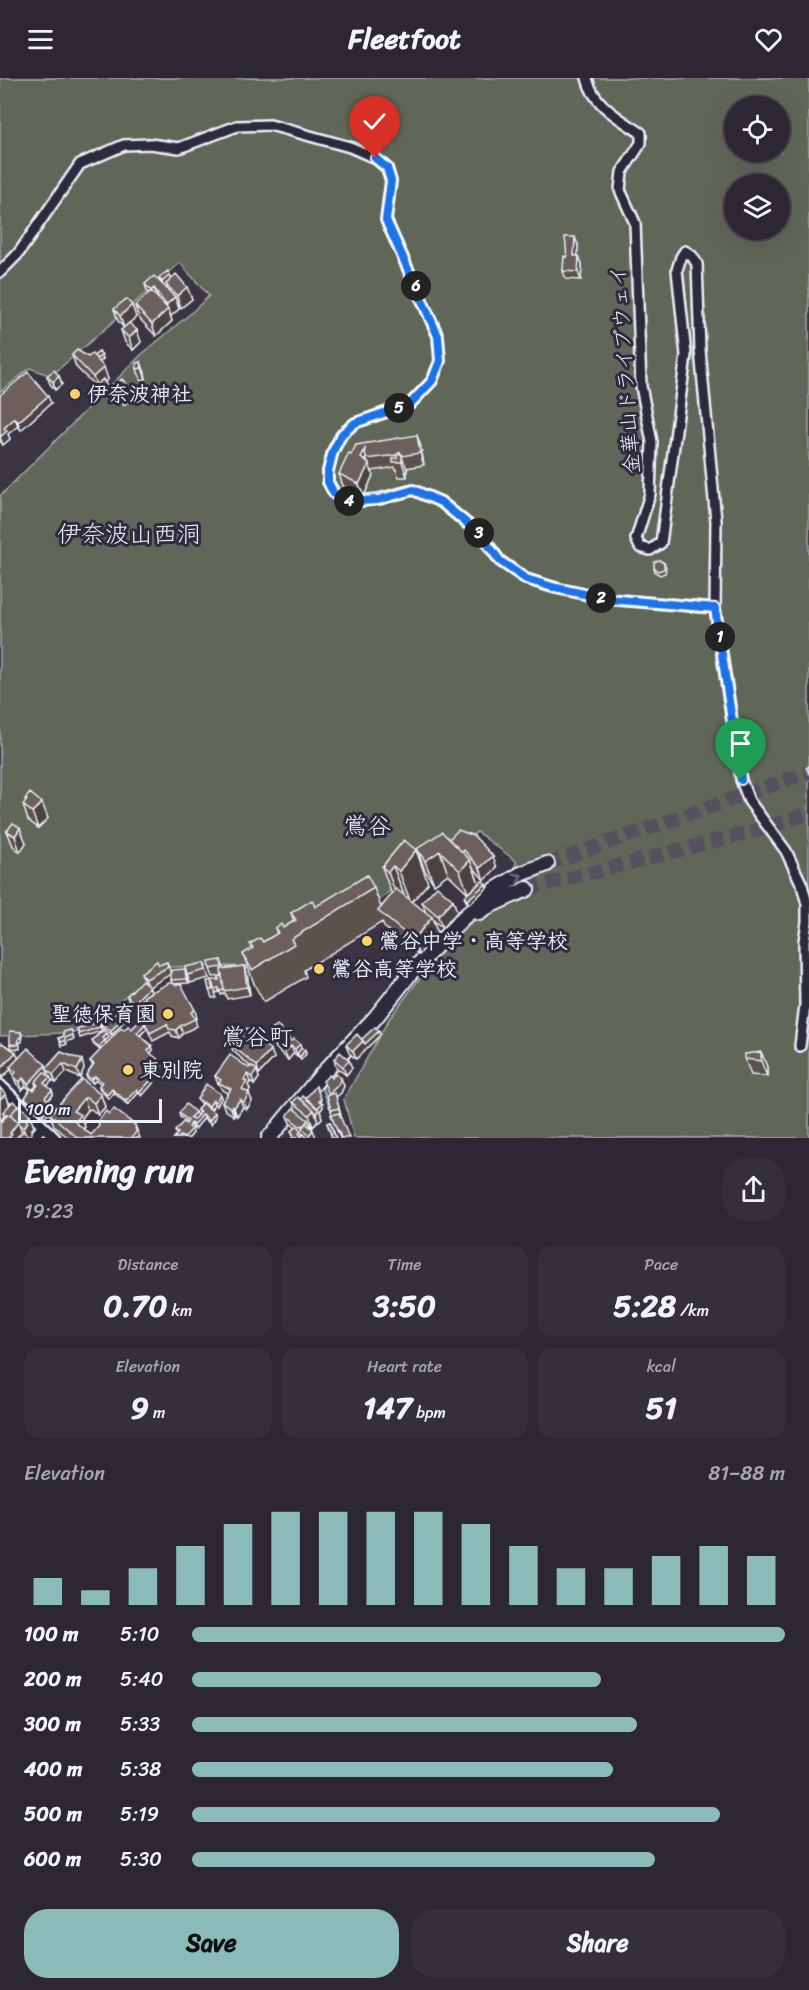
<!DOCTYPE html>
<html lang="en">
<head>
<meta charset="utf-8">
<style>
	body { margin:0; font-family:Sriracha,"Klee One",sans-serif; background:#342f3a; color:#f1f3f6; height:100vh; display:flex; flex-direction:column; font-size:22px; white-space:nowrap }
	* { box-sizing:border-box; margin:0 }
	p { font-size:20px; color:#a6a5ac }
	.icon { flex:none; width:33px; height:33px; fill:none; stroke:currentColor; stroke-width:2; stroke-linecap:round; stroke-linejoin:round }
	.map { position:relative; height:1060px; overflow:hidden }
	.sheet { display:flex; flex-direction:column; background:#2c2732; flex:1 }
	.sheet>* { flex:none }
	.buttons { position:absolute; left:724px; top:18px; display:grid; gap:12px }
	.buttons a { display:grid; place-items:center; width:66px; height:66px; border-radius:50%; background:#2c2732; box-shadow:0 6px 24px #0002,0 0 0 2px #48444d; font-size:30px }
	.scale { position:absolute; left:18px; bottom:15px; width:144px; box-sizing:border-box; padding-left:6px; border:3px solid #e8f1f8; border-top:0; font-size:16px; line-height:21px; white-space:nowrap; color:#e8f1f8; -webkit-text-stroke:4px #2f2a3d; paint-order:stroke }
	.pin { position:absolute; display:grid; place-items:center; width:51px; height:51px; color:#fff; margin:-62px -26px; border-radius:50% 50% 50% 0; rotate:-45deg; box-shadow:0 0 6px #0007 }
	.pin .icon { rotate:45deg }
	.km { position:absolute; width:30px; height:30px; margin:-15px; border-radius:50%; background:#222; color:#fff; font-size:16px; line-height:30px; text-align:center }
	.round { display:grid; place-items:center; flex:none; width:63px; height:63px; border-radius:24px; background:#342f3a }
	.overview { display:flex; align-items:center; justify-content:space-between; height:102px; padding:0 24px }
	h1 { font-size:33px; font-weight:700; line-height:45px }
	.stats { display:grid; grid-template-columns:repeat(3,1fr); gap:9px; height:102px; padding:6px 24px }
	.stats div { display:grid; align-content:center; border-radius:15px; background:#342f3a; text-align:center }
	.stats b { font-size:30px; font-weight:700 }
	.stats small { font-size:16px; font-weight:400 }
	.stats p { font-size:16px }
	.chart { height:168px; padding:12px 24px }
	.chart p { display:flex; justify-content:space-between }
	.chart svg { width:100%; height:108px; margin-top:6px; stroke:#8bbbb9; stroke-width:6 }
	.cta { display:flex; gap:12px; margin-top:auto; padding:12px 24px }
	.cta a { flex:1; height:69px; border-radius:24px; background:#8bbbb9; color:#111; font-size:24px; font-weight:700; line-height:69px; text-align:center }
	.cta a+a { background:#342f3a; color:#f1f3f6 }
	ul { padding:0 24px; list-style:none; font-size:20px }
	li { display:grid; grid-template-columns:96px 72px 1fr; align-items:center; height:45px }
	li i { height:15px; border-radius:8px; background:#8bbbb9 }
	header { display:flex; justify-content:space-between; align-items:center; height:78px; padding:0 24px; background:#2c2732; font-size:27px; font-weight:700 }
	.map>svg:first-child { display:block }
	.green { fill:#616659; stroke:#a4aca8; stroke-width:1.5; fill-rule:evenodd }
	.lines { fill:none; stroke-linecap:round; stroke-linejoin:round }
	.stream { stroke:#8f9faf; stroke-width:3 }
	.secondary-tunnel { stroke:#55505e; stroke-width:14; stroke-dasharray:14 7; stroke-linecap:butt }
	.street-casing { stroke:#e8f1f8; stroke-width:14 }
	.secondary-casing { stroke:#e8f1f8; stroke-width:18 }
	.street { stroke:#2f2a3d; stroke-width:9 }
	.secondary { stroke:#2f2a3d; stroke-width:14 }
	.wall { fill:#5d514e; stroke:#e8f1f8; stroke-width:1.5 }
	.shaded-wall { fill:#4c4240; stroke:#e8f1f8; stroke-width:1.5 }
	.building { fill:#6c5e5b; stroke:#e8f1f8; stroke-width:1.5 }
	.oneway { stroke:#70707e }
	.route-casing { stroke:#fff; stroke-width:12 }
	.route { stroke:#1a73e8; stroke-width:8 }
	.poi-dot { fill:#ffd166; stroke:#2f2a3d; stroke-width:2 }
	.labels { text-anchor:middle; dominant-baseline:central; stroke-width:6; stroke-linejoin:round; paint-order:stroke }
	.street-label { font-size:21px; fill:#e8f1f8; stroke:#2f2a3d }
	.poi-label { font-size:21px; font-weight:bold; fill:#e8f1f8; stroke:#2f2a3d; text-anchor:start }
	.quarter-label { font-size:24px; fill:#e8f1f8; stroke:#2f2a3d }
</style>
</head>
<body>
<header><svg class="icon" aria-label="menu" viewBox="0 0 24 24"><path d="M4 6h16M4 12h16M4 18h16"/></svg>Fleetfoot<svg class="icon" aria-label="heart" viewBox="0 0 24 24"><path d="M12 20l-8-8c-3-5 5-10 8-4 3-6 11-1 8 4z"/></svg></header>
<div class="map">
<svg width="809" height="1060" viewBox="0 0 809 1060">
	<rect width="100%" height="100%" fill="#3b3443"/>
	<filter id="ink" filterUnits="userSpaceOnUse"><feTurbulence type="fractalNoise" baseFrequency=".0167" numOctaves="2"/><feDisplacementMap in="SourceGraphic" scale="12" xChannelSelector="R" yChannelSelector="G"/><feConvolveMatrix kernelMatrix="1 2 1 2 8 2 1 2 1" color-interpolation-filters="sRGB"/></filter>
	<g filter="url(#ink)">
		<!-- green -->
		<path class="green" d="M0,0H809V1060H354L344,1021L389,941L444,868L511,814L516,783L477,754L397,806L379,823L250,888L160,889L82,954L0,958V418L141,277L191,235L209,218L180,185L51,298L30,290L0,314ZM735,28H780V74H735ZM735,106H780V152H735Z"/>
		<g class="lines">
			<!-- stream -->
			<path class="stream" d="M322,1008L330,1029"/>
			<!-- secondary-tunnel -->
			<path class="secondary-tunnel" d="M547,786L809,694
				M527,811L762,751L809,735"/>
			<!-- street casing -->
			<g class="street-casing">
				<path id="street" d="M587,0C593,27 619,40 641,55V65L622,94L620,112L635,145L641,308L652,364L650,416L636,461L640,469L650,472L661,465L686,277L677,192L681,179L685,173L692,178L697,186L700,272L716,443L715,530L741,702L749,723L786,773L802,807L807,826V844L804,863L805,927L800,968
					M0,194L18,176L80,86L124,67L150,66L179,70L237,48L270,47L350,69L375,80L387,90L391,103L386,142L438,258L440,283L432,303L410,326L355,345L342,356L333,373L328,393V404L335,416L344,422L360,423L378,421L413,412L441,424L481,457L500,483L526,501L556,510L607,521L715,530
					M0,1007L55,1060
					M33,1060L42,1049"/>
			</g>
			<!-- secondary casing -->
			<g class="secondary-casing">
				<path id="secondary" d="M479,835L491,827L527,811
					M269,1060L323,995L375,940L413,892L463,840L495,812L521,796L547,786"/>
			</g>
			<!-- street -->
			<use href="#street" class="street"/>
			<!-- secondary -->
			<use href="#secondary" class="secondary"/>
		</g>
		<!-- wall -->
		<path class="wall" d="M578,167L577,178L582,186L581,202L566,201L563,193L567,179Z
			M170,197L172,200L192,221L181,230L177,225L179,231L171,238L170,237L172,243L156,258L139,240L135,228L148,216L145,206L161,205L159,200Z
			M132,227L136,239L129,245L141,264L133,272L125,264L121,252L124,250L118,243L114,231Z
			M72,277L88,279L102,277L103,281L99,284L108,301L104,304L109,314L104,319L97,311L96,309L76,289Z
			M141,284L146,301L141,302L137,291Z
			M47,298H59L62,306L55,312L50,306Z
			M114,308H128L132,319L124,327L118,320Z
			M0,317L51,325L21,352L18,348L8,356L10,361L3,367L0,363Z
			M421,369L424,387L407,390V399H399L395,389L372,393L373,397L364,418L343,408L339,396L351,377Z
			M664,485L666,489L665,495L660,497L655,494L654,490Z
			M25,721L48,740L38,750L28,742L23,727L26,723Z
			M7,753L26,765L20,774L13,768Z
			M449,761L497,790L484,802L473,789L479,805L471,813L487,810L469,826L466,823L464,819L468,815L448,796L434,806L425,793L417,771Z
			M404,762L428,805L412,823L426,835L422,824L453,822L457,834L442,850L432,841L437,854L419,877L384,849L382,844L304,892L306,899L264,924L255,908L243,876L252,871L250,866L263,864L277,856L275,850H283L294,843L291,835L315,829L374,810L381,829L392,817L382,789Z
			M221,882L224,891L244,888L247,895L250,917L227,921L225,915L221,917L220,914L216,915L215,912L216,920H212L209,912L211,902L214,908L222,898L213,899L210,891Z
			M167,884L171,896L149,909L151,913L146,917L172,905L171,902L185,891L204,885L209,900L190,905L187,896L188,905L174,906L195,932L197,940L195,941L197,948L183,955L179,960L172,958L170,954L153,963L147,950L140,958L152,968L153,972L150,975L162,988L153,998L155,1003L142,1018L138,1015L128,1027L114,1015L109,1021L100,1012L99,1008L101,1006L96,1002L93,1005L87,1001L86,997L93,988L90,983L124,952L132,951L142,940L137,928L146,923L144,919L135,928L128,922L127,918L146,905L141,895Z
			M125,936L127,940L112,957L102,949L101,945Z
			M99,944L102,953L107,956L109,959L105,963L106,966L100,972L94,967L92,963L101,953L80,960L77,951Z
			M273,951L291,963L300,966L301,970L305,972L306,976L301,982L294,975L288,982L276,970L273,962L275,958Z
			M71,952L74,961L66,964L67,966L62,968L59,960L64,958Z
			M21,954L23,958L22,964H20V971L11,970L10,966Z
			M380,957L356,981L349,975L346,967L362,961Z
			M260,962L261,965L274,980L259,996L257,995L259,1000L254,1007L250,1004L248,1007L250,1012L248,1015L252,1023L247,1031L243,1029L237,1038L235,1036L234,1038L225,1032L222,1024L228,1016L222,1012L220,1008L218,1006L215,998L249,990L250,988L233,973L230,966Z
			M0,967L19,980L46,987L47,990L61,974L84,990L80,1000L66,994L56,1005L50,1000L52,1003L47,1008L52,1012L53,1016L48,1021L54,1030L44,1040L27,1024L25,1020L30,1012L26,1008L22,1012L16,1005L11,991L2,1000L0,998Z
			M761,974L767,989V998L751,997L745,981Z
			M334,981L352,990L346,997L336,989Z
			M332,1000H341L344,1008L341,1015L336,1019L341,1038H340L341,1060H340L331,1037H332L328,1017Z
			M82,1001L101,1017L105,1029L98,1037L91,1031L88,1032L82,1040L85,1049L84,1051L91,1057L140,1060H69L54,1048L50,1036Z
			M0,1010L10,1027L18,1028L30,1037L34,1049L31,1052L32,1055L29,1059L0,1060L5,1040L4,1038L0,1043Z
			M221,1020L217,1028L214,1026L211,1032L215,1035L216,1039L211,1047L204,1040L195,1051L193,1049L192,1051L193,1055L189,1060H174L177,1057L175,1053L187,1045L180,1039L179,1035L195,1034L197,1038L199,1036L197,1032L201,1026L199,1024L197,1021Z
			M306,1020L323,1025L322,1026L323,1029L320,1033L322,1040L313,1049L310,1046L316,1060H307L304,1056L302,1055L303,1057L293,1059L291,1053L295,1049L290,1045L287,1038L296,1033L293,1024Z
			M330,1044L336,1060H332L327,1045Z"/>
		<!-- shaded-wall -->
		<path class="shaded-wall" d="M575,159L578,167L577,186L574,178Z
			M579,178L582,186L581,202L578,194Z
			M170,197L175,209L166,206L169,214L166,216L162,204Z
			M187,209L192,221L181,230L177,218Z
			M154,210L159,222L151,213Z
			M175,219L179,231L171,238L166,227Z
			M132,227L136,239L124,250L120,238Z
			M168,231L172,243L156,258L152,246Z
			M137,252L141,264L133,272L129,260Z
			M102,277L103,281L93,289L92,286Z
			M141,284L145,295L146,301L142,290Z
			M104,289L108,301L98,311L93,299Z
			M59,298L62,306L55,312L53,304Z
			M128,308L132,319L124,327L120,315Z
			M108,310L109,314L104,319L102,315Z
			M48,318L51,325L21,352L18,344Z
			M15,340L18,348L8,356L10,361L3,367L0,359L4,350Z
			M417,357L421,369L424,387L420,375Z
			M365,371L366,381L368,385L361,380Z
			M400,374L407,391V399L402,384L398,376Z
			M369,386L373,397L364,418L359,406Z
			M42,725L48,740L38,750L32,734Z
			M20,750L26,765L20,774L15,758Z
			M416,772L428,805L411,825L399,793Z
			M440,773L448,796L434,806L425,783Z
			M493,778L497,790L484,802L480,790Z
			M470,782L479,805L468,815L460,793Z
			M393,788L405,820L400,827L388,794Z
			M486,806L487,810L469,826L467,822Z
			M453,822L457,834L442,850L438,838Z
			M432,839L437,854L419,877L413,862Z
			M244,888L247,895L250,917L247,909Z
			M149,909L151,913L135,928L134,925Z
			M125,936L127,940L112,957L111,953Z
			M145,946L147,950L138,959L137,955Z
			M180,948L183,955L179,960L176,952Z
			M379,953L380,957L356,981L353,973L363,963Z
			M107,956L109,959L105,963L106,966L100,972L99,969L103,960Z
			M300,966L302,974L297,976L298,979L295,971Z
			M152,968L153,972L149,977L148,973Z
			M291,968L294,975L288,982L285,974Z
			M271,972L274,980L259,996L257,988Z
			M305,972L306,976L301,982L300,979Z
			M16,974L19,982L12,990L10,989L11,991L2,1000L0,991Z
			M761,974L767,989V998L761,983Z
			M82,982L84,990L80,1000L77,992Z
			M349,982L352,990L346,997L343,989Z
			M161,984L162,988L152,1000L150,996Z
			M63,986L66,994L56,1005L53,997Z
			M46,987L48,995L37,1007L35,1004L36,1008L31,1013L28,1006Z
			M257,992L259,1000L254,1007L252,999Z
			M247,996L250,1004L248,1007L250,1012L245,1019L242,1011L244,1002Z
			M95,998L96,1002L93,1005L91,1001Z
			M50,999L52,1003L46,1009L44,1005Z
			M154,999L155,1003L142,1018L140,1014Z
			M23,1000L26,1008L22,1012L20,1004Z
			M341,1000L344,1008L341,1015L336,1019L341,1038L339,1030L329,1016Z
			M112,1011L114,1015L109,1021L107,1017Z
			M137,1011L138,1015L128,1027L126,1023Z
			M52,1012L53,1016L47,1023L45,1019Z
			M249,1015L252,1023L247,1031L244,1024Z
			M6,1016L11,1031L3,1034L4,1038L0,1043V1021Z
			M220,1016L221,1020L217,1028L216,1024Z
			M101,1017L105,1029L98,1037L94,1025Z
			M84,1020L88,1032L82,1040L85,1049L80,1056L75,1044L73,1033Z
			M240,1021L243,1029L237,1038L234,1030Z
			M321,1021L323,1029L320,1033L322,1040L318,1044L316,1036L319,1023Z
			M213,1022L214,1026L211,1032L209,1028Z
			M53,1026L54,1030L44,1040L43,1036Z
			M232,1028L235,1036L234,1038L231,1030Z
			M314,1032L318,1043L313,1049L309,1037Z
			M195,1034L197,1038L192,1044L190,1040Z
			M215,1035L216,1039L211,1047L209,1043Z
			M203,1036L204,1040L195,1051L194,1047Z
			M30,1037L34,1049L31,1052L32,1055L28,1060H27L23,1050L26,1042Z
			M308,1042L311,1049L307,1055L304,1047Z
			M18,1044L24,1060H8L10,1055Z
			M191,1045L193,1055L189,1060H184Z
			M135,1047L140,1060H132Z
			M313,1052L316,1060H310L309,1057Z"/>
		<!-- building -->
		<path class="building" d="M565,159H575L574,178H579L578,194L563,193L564,178L567,179Z
			M168,193L170,197L162,204L159,200Z
			M176,196L187,209L177,218L166,206Z
			M154,198L175,219L166,227L154,210L151,213L145,206Z
			M151,213L168,231L152,246L135,228Z
			M126,221L132,227L120,238L114,231Z
			M129,245L137,252L129,260L121,252Z
			M77,272L88,279L92,276L104,289L93,299L72,277Z
			M99,273L102,277L97,281L94,278Z
			M141,284L142,290L137,291L136,285Z
			M54,292L59,298L53,304L47,298Z
			M28,294L48,318L18,344L15,340L4,350L7,353L0,359V317Z
			M103,301L108,310L102,315L95,308Z
			M122,301L128,308L120,315L114,308Z
			M417,357L420,375L402,378L400,374L397,377L366,381L365,371L361,380L369,386L359,406L339,396L349,375L351,377L356,367Z
			M397,376H402V384H393V380H397Z
			M659,482L664,485V491L658,493L654,490V484Z
			M809,688V695L806,690Z
			M30,715L42,725L32,734L23,727L27,722L25,721Z
			M13,745L20,750L15,758L7,753Z
			M458,752L474,758L493,778L480,790L464,772L462,774L449,761Z
			M442,754L470,782L460,793L440,773L425,783L417,771Z
			M404,762L416,772L399,793L393,788L388,794L382,789Z
			M367,797L374,810L291,861L294,866L252,892L243,876L253,870L250,866L260,860L263,864L278,855L275,850L281,846L283,850L296,842L291,835L312,822L315,829Z
			M482,803L486,806L467,822L464,819Z
			M437,808L453,822L438,838L422,824Z
			M396,811L432,839L413,862L378,833Z
			M221,882L222,889L210,891L209,884Z
			M157,883L159,887L167,884L168,889L146,901L141,895Z
			M204,885L206,892L187,897L185,889Z
			M244,888L247,909L224,913L221,891Z
			M185,891L186,901L171,902V892Z
			M222,898L224,912L219,913V910L214,911L212,902H219L218,899Z
			M142,902L149,909L134,925L127,918Z
			M211,902L213,912H209L207,903Z
			M169,905H173L175,907L181,906L195,932L191,934L195,941L180,948L176,952L169,951L167,946L150,955L137,928L146,923L144,918Z
			M119,931L125,936L111,953L101,945L105,939L109,942Z
			M142,940L145,946L137,955L152,968L148,973L161,984L150,996L154,999L140,1014L137,1011L126,1023L112,1011L107,1017L99,1008L102,1004L95,998L91,1001L86,997L94,986L90,983L121,950L124,952L128,948L132,951Z
			M99,944L100,949L79,956L77,951Z
			M277,947L291,963L294,961L300,966L295,971L291,968L285,974L273,962L277,955L273,951Z
			M375,949L379,953L365,966L362,961Z
			M247,950L260,962L259,963L271,972L257,988L230,966Z
			M71,952L73,957L65,960V963L61,964L59,960L64,958L63,954Z
			M103,952L107,956L103,960L105,962L99,969L92,963Z
			M10,953L21,954V960H19L18,967L10,966Z
			M357,956L363,963L353,973L346,967Z
			M2,965L16,974L0,991V967Z
			M28,970L46,987L28,1006L23,1000L20,1004L13,998L16,994L10,989Z
			M301,970L305,972L300,979L297,976Z
			M61,974L82,982L77,992L63,986L53,997L46,991Z
			M340,974L349,982L343,989L334,981Z
			M761,974V983L745,981V976Z
			M230,977L249,990L251,988L257,992L252,999L247,996L244,1002L247,1004L242,1011L249,1015L244,1024L240,1021L234,1030L232,1028L231,1030L222,1024L231,1011L219,1005L221,1002L215,998Z
			M44,994L50,999L44,1005L52,1012L45,1019L53,1026L43,1036L25,1020L31,1010L34,1012L38,1007L35,1004Z
			M336,996L341,1000L338,1007L329,1016L323,1003L329,997L332,1000Z
			M82,1001L101,1017L94,1025L87,1020H84L73,1033L81,1037L75,1044L91,1057L99,1048L98,1043L106,1033L109,1036L114,1031L135,1047L136,1054L132,1060H78L50,1036Z
			M206,1006L220,1016L216,1024L213,1022L209,1028L197,1021Z
			M316,1008L321,1021L319,1023L322,1025L318,1030L306,1020Z
			M0,1010L6,1016L0,1021Z
			M335,1015L339,1030L331,1032L327,1017Z
			M303,1018L319,1032L316,1036L314,1032L301,1021Z
			M298,1019L314,1032L309,1037L293,1024Z
			M13,1023L18,1028L10,1037L8,1036L7,1038L3,1034Z
			M202,1025L215,1035L209,1043L203,1036L194,1047L191,1045L189,1049L192,1051L184,1060L180,1058L179,1060H174L178,1055L175,1053L183,1044L186,1046L188,1043L179,1035L186,1026L195,1034L190,1040L193,1042L200,1034L197,1032Z
			M19,1027L30,1037L26,1042L28,1044L23,1050L10,1037Z
			M293,1030L308,1042L304,1047L300,1048L287,1038Z
			M339,1035L349,1060H341L338,1052H337L331,1037Z
			M8,1036L18,1044L10,1055L12,1056L8,1060H0V1045Z
			M330,1044L334,1055L331,1056L327,1045Z
			M306,1045L313,1052L309,1057L302,1050Z
			M297,1048L301,1053L299,1055L303,1060H292L294,1057L291,1053Z
			M23,1053L31,1060H16Z"/>
		<!-- one-way arrows -->
		<defs><path id="oneway-chevron" d="M-2-3.5L2.5 0L-2 3.5" fill="none" stroke-width="1.6" stroke-linecap="round" stroke-linejoin="round" transform="scale(1.5)"/></defs>
		<use class="oneway" href="#oneway-chevron" transform="translate(518 799) rotate(-29)"/>
	</g>
	<g class="lines" filter="url(#ink)">
		<!-- route casing -->
		<g class="route-casing">
			<path id="route" d="M375,80L387,90L391,103L386,142L438,258L440,283L432,303L410,326L355,345L342,356L333,373L328,393V404L334,416L344,422L360,423L378,422L413,412L441,424L481,457L500,483L526,501L556,510L608,521L715,530L741,702"/>
		</g>
		<!-- route -->
		<use href="#route" class="route"/>
	</g>
	<!-- markers -->
	<g class="poi-dot">
		<circle cx="75" cy="316" r="6"/>
		<circle cx="367" cy="863" r="6"/>
		<circle cx="319" cy="891" r="6"/>
		<circle cx="168" cy="936" r="6"/>
		<circle cx="128" cy="992" r="6"/>
	</g>
	<g class="labels">
		<!-- street labels -->
		<g class="street-label">
			<text transform="translate(625 292) rotate(-94)">金華山ドライブウェイ</text>
		</g>
		<!-- poi labels -->
		<g class="poi-label">
			<text x="87" y="316">伊奈波神社</text>
			<text x="379" y="863">鶯谷中学・高等学校</text>
			<text x="331" y="891">鶯谷高等学校</text>
			<text x="156" y="936" text-anchor="end">聖徳保育園</text>
			<text x="140" y="992">東別院</text>
		</g>
		<!-- quarter labels -->
		<g class="quarter-label">
			<text x="129" y="456">伊奈波山西洞</text>
			<text x="367" y="748">鴬谷</text>
			<text x="257" y="959">鴬谷町</text>
		</g>
	</g>
</svg>
<div class="buttons">
<a><svg class="icon" aria-label="locate" viewBox="0 0 24 24"><circle cx="12" cy="12" r="6"/><path d="M12 2v4M12 18v4M2 12h4M18 12h4"/></svg></a>
<a><svg class="icon" aria-label="layers" viewBox="0 0 24 24"><path d="M12 4l9 5-9 5-9-5zM3 14l9 5 9-5"/></svg></a>
</div>
<div class="scale">100 m</div>
<div class="pin" style="left:741px;top:702px;background:#1e9e55"><svg class="icon" aria-label="arrive" viewBox="0 0 24 24"><path d="M6 21V4h12l-3 4 3 4H6"/></svg></div>
<div class="pin" style="left:375px;top:80px;background:#d93025"><svg class="icon" aria-label="check" viewBox="0 0 24 24"><path d="M5 12l5 5 9-10"/></svg></div>
<b class="km" style="left:720px;top:559px">1</b>
<b class="km" style="left:601px;top:520px">2</b>
<b class="km" style="left:479px;top:455px">3</b>
<b class="km" style="left:349px;top:423px">4</b>
<b class="km" style="left:399px;top:330px">5</b>
<b class="km" style="left:416px;top:208px">6</b>
</div>
<section class="sheet">
<div class="overview"><div><h1>Evening run</h1><p>19:23</p></div><a class="round"><svg class="icon" aria-label="share" viewBox="0 0 24 24"><path d="M12 15V3M7 8l5-5 5 5M5 13v7h14v-7"/></svg></a></div>
<div class="stats">
<div><p>Distance</p><b>0.70<small> km</small></b></div>
<div><p>Time</p><b>3:50</b></div>
<div><p>Pace</p><b>5:28<small> /km</small></b></div>
</div>
<div class="stats">
<div><p>Elevation</p><b>9<small> m</small></b></div>
<div><p>Heart rate</p><b>147<small> bpm</small></b></div>
<div><p>kcal</p><b>51</b></div>
</div>
<div class="chart"><p><span>Elevation</span>81–88 m</p>
<svg viewBox="0 0 160 44" preserveAspectRatio="none"><path d="M5 44V33M15 44V38M25 44V29M35 44V20M45 44V11M55 44V6M65 44V6M75 44V6M85 44V6M95 44V11M105 44V20M115 44V29M125 44V29M135 44V24M145 44V20M155 44V24"/></svg>
</div>
<ul>
<li><b>100 m</b>5:10<i style="width:100%"></i></li>
<li><b>200 m</b>5:40<i style="width:69%"></i></li>
<li><b>300 m</b>5:33<i style="width:75%"></i></li>
<li><b>400 m</b>5:38<i style="width:71%"></i></li>
<li><b>500 m</b>5:19<i style="width:89%"></i></li>
<li><b>600 m</b>5:30<i style="width:78%"></i></li>
</ul>
<div class="cta"><a>Save</a><a>Share</a></div>
</section>
</body>
</html>
